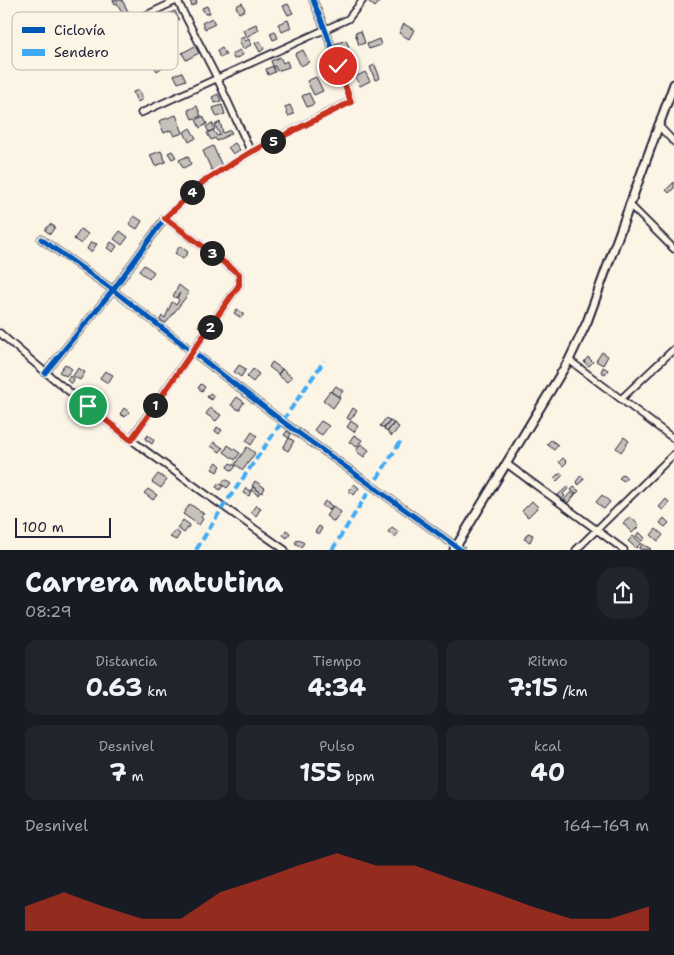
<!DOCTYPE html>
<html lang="es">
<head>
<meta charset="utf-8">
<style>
	body { margin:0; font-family:"Shantell Sans",sans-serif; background:#20242c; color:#f1f3f6; height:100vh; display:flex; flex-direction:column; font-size:19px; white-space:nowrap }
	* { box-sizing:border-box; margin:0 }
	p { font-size:16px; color:#9ea1a6 }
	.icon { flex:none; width:28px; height:28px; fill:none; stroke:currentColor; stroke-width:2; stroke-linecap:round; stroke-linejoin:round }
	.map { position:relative; height:550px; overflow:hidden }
	.panel { display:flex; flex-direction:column; background:#171b24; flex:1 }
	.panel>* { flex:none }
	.scale { position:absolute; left:15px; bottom:12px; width:96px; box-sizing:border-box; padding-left:5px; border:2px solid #22223b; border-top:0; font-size:14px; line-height:18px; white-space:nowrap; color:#22223b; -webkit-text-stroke:4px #fcf5e5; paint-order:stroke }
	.pin { position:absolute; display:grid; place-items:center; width:42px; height:42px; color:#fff; margin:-21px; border:2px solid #fff; border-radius:50%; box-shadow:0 1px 5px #0007 }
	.km { position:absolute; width:25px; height:25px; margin:-12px; border-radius:50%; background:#222; color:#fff; font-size:14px; line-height:25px; text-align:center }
	.round { display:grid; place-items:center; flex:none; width:52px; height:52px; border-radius:20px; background:#20242c }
	.overview { display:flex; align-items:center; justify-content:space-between; height:85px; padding:0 25px }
	h1 { font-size:28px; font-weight:700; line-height:38px }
	.figures { display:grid; grid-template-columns:repeat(3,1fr); gap:8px; height:85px; padding:5px 25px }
	.figures div { display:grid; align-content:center; border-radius:12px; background:#20242c; text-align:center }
	.figures b { font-size:25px; font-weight:700 }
	.figures small { font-size:14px; font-weight:400 }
	.figures p { font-size:14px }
	.chart { height:140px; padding:10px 25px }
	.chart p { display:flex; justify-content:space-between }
	.chart svg { width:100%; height:90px; margin-top:5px; fill:#c8321e; opacity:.7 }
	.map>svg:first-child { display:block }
	.building { fill:#c6c1bb; stroke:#22223b }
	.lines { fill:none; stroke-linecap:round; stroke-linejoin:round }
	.minor-casing { stroke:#22223b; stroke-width:9 }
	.tertiary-casing { stroke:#22223b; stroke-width:11 }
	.minor { stroke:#fcf5e5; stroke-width:5.5 }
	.tertiary { stroke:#fcf5e5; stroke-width:7 }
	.quiet { stroke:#3fa9f5; stroke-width:4; stroke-dasharray:8 4; stroke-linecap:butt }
	.cycleway-casing { stroke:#fcf5e5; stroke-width:8 }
	.cycleway { stroke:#0057b8; stroke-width:5 }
	.route-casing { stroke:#fff; stroke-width:10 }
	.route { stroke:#c8321e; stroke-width:6 }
	.key { fill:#fcf5e5; stroke:#bbb6b2; stroke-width:1 }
	.key-label { font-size:14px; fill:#22223b }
</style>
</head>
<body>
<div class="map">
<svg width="674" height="550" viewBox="0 0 674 550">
	<rect width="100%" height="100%" fill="#fcf5e5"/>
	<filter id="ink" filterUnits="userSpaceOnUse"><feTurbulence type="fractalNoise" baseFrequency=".02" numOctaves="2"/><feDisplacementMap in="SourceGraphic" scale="10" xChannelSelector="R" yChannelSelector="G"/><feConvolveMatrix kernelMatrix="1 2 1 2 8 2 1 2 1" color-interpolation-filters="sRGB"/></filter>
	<g filter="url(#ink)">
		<!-- building -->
		<path class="building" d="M113,0H122L129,13L124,16L117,3L115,4Z
			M196,0L197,3L192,6L190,1Z
			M370,0H378L380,1L375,7L369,2Z
			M242,3L245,10L239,13L236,6Z
			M288,4L293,13L288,15L283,6Z
			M207,6L210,13L205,14L202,8Z
			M175,11L179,20L172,21L168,14Z
			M212,18L215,24L205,29L202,23Z
			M288,20L291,28L282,32L278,24Z
			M256,24L259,30L246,37L243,30Z
			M404,24L414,30L409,39L399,33Z
			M275,31L278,38L273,40L270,33Z
			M361,31L365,43L359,45L355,33Z
			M243,37L245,41L249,39L251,45L243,49L239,40Z
			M379,39L381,45L369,49L367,44Z
			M346,40L349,48L338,52L335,44Z
			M260,41L264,49L260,52L255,43Z
			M195,46L199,53L186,60L182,53Z
			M222,48L226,55L220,58L217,51Z
			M240,50L243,55L234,59L232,54Z
			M303,50L309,62L301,66L295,54Z
			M157,57L163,67L157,71L151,61Z
			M280,57L283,63L287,61L289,67L277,71L275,66L273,67L275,72L268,75L266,69L273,66L271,61Z
			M375,65L380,78L375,80L370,67Z
			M182,72L186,80L178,83L174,75Z
			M365,72L370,81L360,86L355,77Z
			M316,77L323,91L314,95L307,81Z
			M139,90L142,100L137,102L133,92Z
			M309,93L314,104L307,107L302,96Z
			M218,94L221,101L215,103L212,97Z
			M222,105L225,114L217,117L213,108Z
			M290,105L294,114L288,116L285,107Z
			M197,106L201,116L192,119L188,110Z
			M176,115L183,133L174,136L171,130L164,133L159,121Z
			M203,116L207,124L200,128L196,120Z
			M220,122L223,133L230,130L232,133L217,141L215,138L211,140L207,133L213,130L217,136L220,135L215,125Z
			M212,123L215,129L209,132L206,127Z
			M190,128L196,138L189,142L184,132Z
			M235,143L240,150L233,154L228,147Z
			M213,146L222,166L212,171L203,151Z
			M161,151L166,162L155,166L150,155Z
			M172,151L176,157L172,159L168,153Z
			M188,156L191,164L183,168L179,160Z
			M674,182V188L669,193L666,190Z
			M134,216L142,221L137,229L129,224Z
			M50,224L55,227L50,234L45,230Z
			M81,229L88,234L81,244L74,239Z
			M120,231L128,237L122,245L114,239Z
			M91,242L97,244L91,252L87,249Z
			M111,242L117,246L113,252L107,248Z
			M180,246L188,252L183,259L175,253Z
			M144,265L154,272L149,279L139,271Z
			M179,285L189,293L166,323L160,320L162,316L165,318L172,302L176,305L179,300L177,298L180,293L176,298L173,296Z
			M237,309L244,314L241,318L234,313Z
			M201,320L204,322L201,328L198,326Z
			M602,352L608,356L603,365L596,361Z
			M588,357L593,362L589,366L584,362Z
			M272,362L282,369L278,374L269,367Z
			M65,364L72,369L66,376L59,372Z
			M239,365L246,369L241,377L234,372Z
			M603,367L608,370L605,374L601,372Z
			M78,368L85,372L80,380L73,376Z
			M253,369L259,374L253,382L247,377Z
			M282,369L292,377L287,382L278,375Z
			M105,371L113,375L108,383L100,378Z
			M70,376L74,380L71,384L67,380Z
			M201,384L205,387L202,391L198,388Z
			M336,386L343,391L339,397L331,392Z
			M330,391L340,398L333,408L323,400Z
			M210,393L214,396L212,400L207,397Z
			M237,397L244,402L239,410L231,405Z
			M124,408L129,412L125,417L120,414Z
			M210,408L221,415L216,421L206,414Z
			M353,408L357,411L350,420L347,418Z
			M386,418L390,421L384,428L380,426Z
			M321,421L329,426L322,435L314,430Z
			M351,421L358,426L354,432L347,427Z
			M390,421L394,423L387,432L384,429Z
			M394,423L399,427L392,436L387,432Z
			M217,427L222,430L219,434L215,431Z
			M287,431L291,434L289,438L284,435Z
			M252,432L257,436L251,445L246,441Z
			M148,435L154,440L152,444L145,439Z
			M354,435L362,440L357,447L349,442Z
			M624,437L629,441L621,452L616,448Z
			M289,438L294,441L288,451L283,448Z
			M551,440L558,445L554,450L547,444Z
			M214,442L223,448L220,452L211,446Z
			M361,444L369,450L364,457L356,451Z
			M228,445L240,453L235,460L224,452Z
			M247,447L255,453L243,470L235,464Z
			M563,458L567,462L563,466L559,462Z
			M217,462L221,466L217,472L212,469Z
			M230,463L236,466L232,471L227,467Z
			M561,473L563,475L557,481L554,478L558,474L559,475Z
			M158,474L167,480L161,488L152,482Z
			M623,474L627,478L624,481L619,478Z
			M581,475L584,478L579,485L576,482Z
			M225,479L231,483L227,488L221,484Z
			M255,481L265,488L262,493L252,486Z
			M219,483L223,486L220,490L216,487Z
			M354,484L359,488L354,495L349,491Z
			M253,487L260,492L258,495L251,490Z
			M567,487L568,489L563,494L565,496L562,499L558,495Z
			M574,487L579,491L576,494L571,490Z
			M246,488L251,491L249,496L243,493Z
			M148,489L157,495L153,500L144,493Z
			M571,492L575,495L568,503L564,500Z
			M602,495L610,502L604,509L596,502Z
			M666,499L669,502L663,510L659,507Z
			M325,501L332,506L330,510L322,506Z
			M532,501L538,507L528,517L522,511Z
			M190,504L204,514L201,517L203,519L199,525L183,514Z
			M256,505L261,508L256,516L251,512Z
			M333,506L341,512L334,522L326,516Z
			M631,517L639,526L632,533L623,523Z
			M664,518L669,523L665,527L660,523Z
			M183,520L190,525L184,533L177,528Z
			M319,526L322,528L319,534L315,532Z
			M392,527L399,532L395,537L388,532Z
			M656,529L663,535L658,541L651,535Z
			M175,530L180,534L176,540L170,537Z
			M286,530L290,533L287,538L283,535Z
			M639,532L645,538L642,541L636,536Z
			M528,533L533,535L530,542L524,539Z
			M633,536L641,543L636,548L628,541Z
			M298,539L304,543L301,547L295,543Z
			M642,544L651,549L650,550L639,549Z"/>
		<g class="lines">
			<!-- minor casing -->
			<g class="minor-casing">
				<path id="minor" d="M177,0L217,78L251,152
					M123,26L178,0
					M141,113L348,19L363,0
					M658,125L674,142
					M629,204L674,249
					M41,239L113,290L282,421L461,550
					M0,333C89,413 187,481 285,550
					M569,360L674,439
					M45,373L113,290L165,218L204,181L251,152L351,101L325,29L313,0
					M621,399L674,349
					M131,439L239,285V274L165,218
					M507,464L624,550
					M576,550L674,454"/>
			</g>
			<!-- tertiary casing -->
			<g class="tertiary-casing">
				<path id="tertiary" d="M454,550L569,360L587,322L674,84"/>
			</g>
			<!-- minor -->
			<use href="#minor" class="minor"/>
			<!-- tertiary -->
			<use href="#tertiary" class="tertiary"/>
			<!-- quiet -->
			<path class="quiet" d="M196,550L223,507L324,361
				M332,550L402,439"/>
			<!-- cycleway casing -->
			<g class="cycleway-casing">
				<path id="cycleway" d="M41,239L113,290L282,421L461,550
					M45,373L113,290L165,218L204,181L251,152L351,101L325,29L313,0"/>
			</g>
			<!-- cycleway -->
			<use href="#cycleway" class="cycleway"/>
		</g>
	</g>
	<g class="lines" filter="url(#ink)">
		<!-- route casing -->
		<g class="route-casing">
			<path id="route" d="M88,406L131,440L239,285V274L165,218L204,181L251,152L351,102L338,66"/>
		</g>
		<!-- route -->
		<use href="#route" class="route"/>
	</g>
	<!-- legend -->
	<rect x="12" y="12" width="166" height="58" rx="8" class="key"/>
	<rect x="22" y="27" width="23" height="6" fill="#0057b8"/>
	<rect x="22" y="49" width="23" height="7" fill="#3fa9f5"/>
	<g class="key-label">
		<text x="54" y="35">Ciclovía</text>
		<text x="54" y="57">Sendero</text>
	</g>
</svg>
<div class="scale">100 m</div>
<div class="pin" style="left:88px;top:406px;background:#1e9e55"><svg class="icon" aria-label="arrive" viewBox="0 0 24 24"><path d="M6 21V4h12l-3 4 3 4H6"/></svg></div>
<div class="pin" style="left:338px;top:66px;background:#d93025"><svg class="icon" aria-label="check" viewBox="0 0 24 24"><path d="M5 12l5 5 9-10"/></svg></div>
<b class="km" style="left:155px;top:405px">1</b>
<b class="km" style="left:210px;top:327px">2</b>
<b class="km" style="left:212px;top:253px">3</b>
<b class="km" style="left:192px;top:192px">4</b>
<b class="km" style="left:273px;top:141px">5</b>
</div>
<section class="panel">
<div class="overview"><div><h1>Carrera matutina</h1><p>08:29</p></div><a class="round"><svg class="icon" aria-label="share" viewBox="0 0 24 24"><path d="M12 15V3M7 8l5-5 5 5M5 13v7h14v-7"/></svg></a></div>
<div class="figures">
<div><p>Distancia</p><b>0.63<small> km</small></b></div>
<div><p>Tiempo</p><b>4:34</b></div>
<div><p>Ritmo</p><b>7:15<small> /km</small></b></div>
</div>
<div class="figures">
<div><p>Desnivel</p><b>7<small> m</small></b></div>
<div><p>Pulso</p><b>155<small> bpm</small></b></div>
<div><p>kcal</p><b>40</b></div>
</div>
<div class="chart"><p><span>Desnivel</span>164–169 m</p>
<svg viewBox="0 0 160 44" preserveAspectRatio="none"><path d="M0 44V32L10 25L20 32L30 38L40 38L50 25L60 19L70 12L80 6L90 12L100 12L110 19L120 25L130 32L140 38L150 38L160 32V44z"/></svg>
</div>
</section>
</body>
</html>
